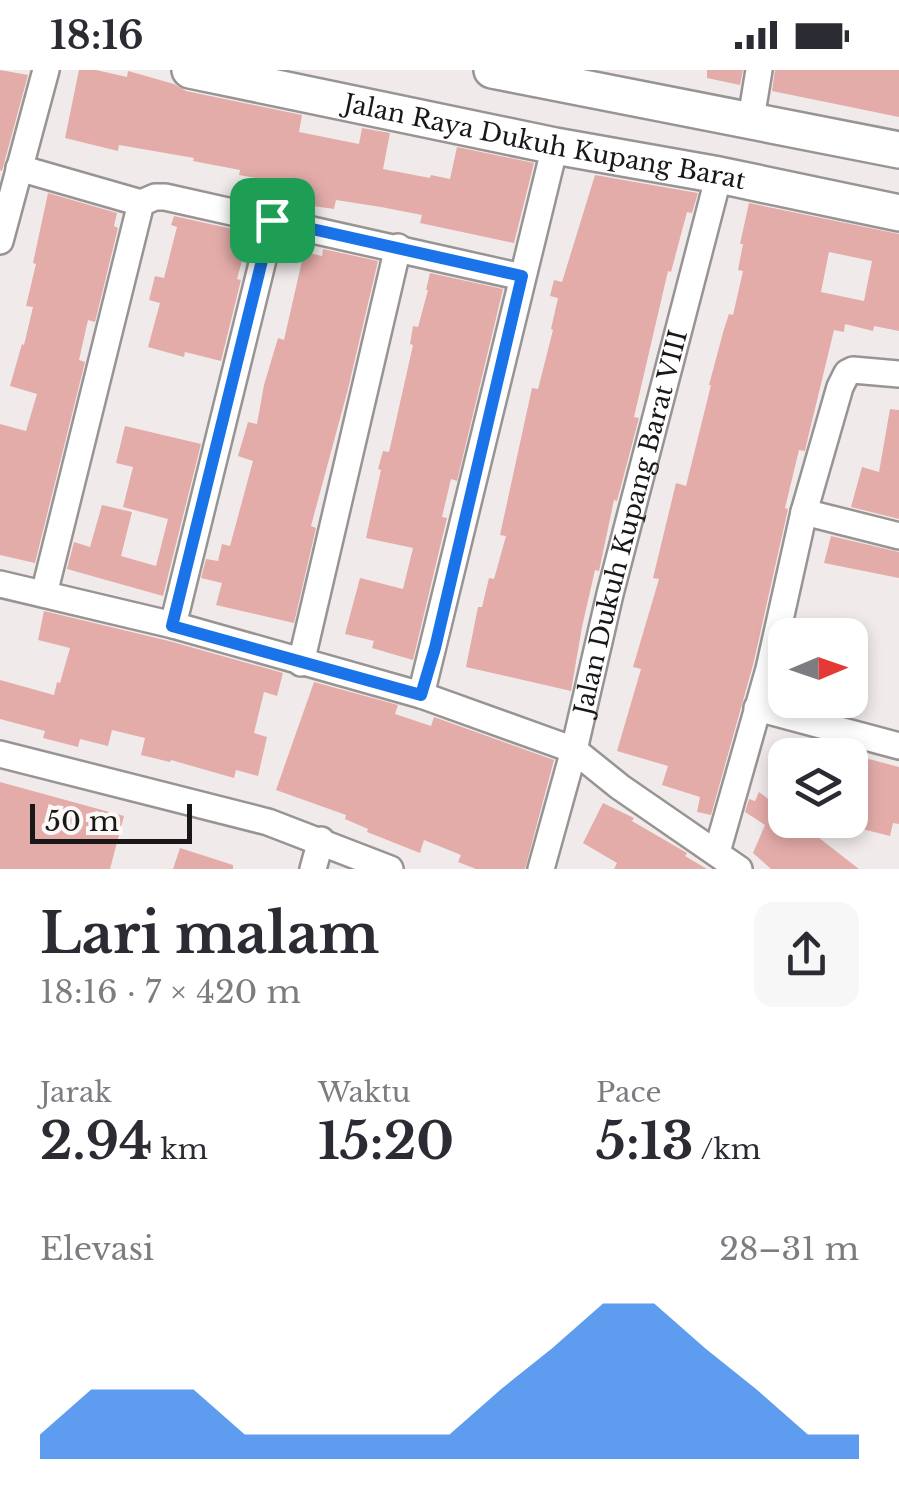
<!DOCTYPE html>
<html lang="id">
<head>
<meta charset="utf-8">
<style>
	body { margin:0; font-family:"Libre Baskerville",serif; background:#f7f7f7; color:#2b2b33; height:100vh; display:flex; flex-direction:column; font-size:38px; white-space:nowrap }
	* { box-sizing:border-box; margin:0 }
	p { font-size:32px; color:#7c7c81 }
	.icon { flex:none; width:55px; height:55px; fill:none; stroke:currentColor; stroke-width:2; stroke-linecap:round; stroke-linejoin:round }
	.map { position:relative; height:799px; overflow:hidden }
	.panel { display:flex; flex-direction:column; background:#fff; flex:1 }
	.panel>* { flex:none }
	.needle { width:65px; rotate:88deg }
	.fabs { position:absolute; left:768px; top:548px; display:grid; gap:20px }
	.fabs a { display:grid; place-items:center; width:100px; height:100px; border-radius:20px; background:#fff; box-shadow:0 5px 15px #0003; font-size:50px }
	.scale { position:absolute; left:30px; bottom:25px; width:162px; box-sizing:border-box; padding-left:10px; border:5px solid #191717; border-top:0; font-size:28px; line-height:35px; white-space:nowrap; color:#191717; -webkit-text-stroke:8px #fdf8f8; paint-order:stroke }
	.pin { position:absolute; display:grid; place-items:center; width:85px; height:85px; color:#fff; margin:-42px; border-radius:20px; box-shadow:0 5px 15px #0006 }
	.round { display:grid; place-items:center; flex:none; width:105px; height:105px; border-radius:20px; background:#f7f7f7 }
	.head { display:flex; align-items:center; justify-content:space-between; height:170px; padding:0 40px }
	h1 { font-size:55px; font-weight:700; line-height:75px }
	.metrics { display:grid; grid-template-columns:repeat(3,1fr); gap:15px; height:170px; padding:10px 40px }
	.metrics div { display:grid; align-content:center }
	.metrics b { font-size:50px; font-weight:700 }
	.metrics small { font-size:28px; font-weight:400 }
	.metrics p { font-size:28px }
	.chart { height:280px; padding:20px 40px }
	.chart p { display:flex; justify-content:space-between }
	.chart svg { width:100%; height:180px; margin-top:10px; fill:#1a73e8; opacity:.7 }
	.status { display:flex; justify-content:space-between; align-items:center; height:70px; padding:0 50px; background:#fff; direction:ltr }
	.status svg { height:28px; fill:currentColor }
	.map>svg:first-child { display:block }
	.building { fill:#e3aca9; fill-rule:evenodd }
	.lines { fill:none; stroke-linecap:round; stroke-linejoin:round }
	.street-casing { stroke:#989493; stroke-width:30 }
	.secondary-casing { stroke:#989493; stroke-width:40 }
	.street { stroke:#fff; stroke-width:25 }
	.secondary { stroke:#fff; stroke-width:35 }
	.route-casing { stroke:#fff; stroke-width:20 }
	.route { stroke:#1a73e8; stroke-width:12 }
	.labels { text-anchor:middle; dominant-baseline:central; stroke-width:8; stroke-linejoin:round; paint-order:stroke }
	.street-label { font-size:25px; fill:#191717; stroke:#fdf8f8 }
</style>
</head>
<body>
<div class="status"><b>18:16</b><svg viewBox="0 0 49 12"><path d="M0 12V9h3v3zM5 12V6h3v6zM10 12V3h3v9zM15 12V0h3v12zM26 1h20v11H26zM47 4h2v5h-2z"/></svg></div>
<div class="map">
<svg width="899" height="799" viewBox="0 0 899 799">
	<rect width="100%" height="100%" fill="#f0ebea"/>
	<!-- building -->
	<path class="building" d="M0,0L28,5L2,101L0,100Z
		M79,0H96L127,7L128,1L174,14L186,21L302,45L299,62L359,74L362,58L390,63L383,99L430,108L431,105L450,109L457,77L534,93L514,173L420,153L422,145L381,137L336,130L334,139L292,133L295,115L239,105L240,100L193,91L194,88L119,75L118,81L65,68Z
		M707,0H743L740,15L707,8Z
		M775,0H899V47L772,21Z
		M595,105L698,123L692,143L687,142L671,202L668,201L634,347L639,348L617,431L614,430L599,501L595,500L582,557L571,621L466,597L478,537H482L489,508L494,509L506,466L500,465L532,318L538,319L553,260L551,259L558,228L550,226L554,210L562,212Z
		M48,123L117,143L114,156L118,158L95,252L88,250L79,290L85,292L35,493L0,485V354L26,361L37,324L10,316L22,274L24,275L33,237L26,236L36,194L33,193Z
		M749,133L899,164V261L874,256L873,261L845,254L844,262L834,260L806,376L805,381L799,380L785,438L788,439L753,595L711,745L697,742L700,727L662,715L668,696L617,681L641,599L633,597L659,509L653,508L676,413L686,416L711,315H709L724,259L729,244L733,245L743,201L738,200L743,174H740ZM829,182L872,191L864,231L821,222Z
		M174,146L246,162L243,175L246,176L237,209L241,210L221,291L185,282L184,287L148,277L160,233L149,230L155,206L164,208L177,157L171,155Z
		M323,179L378,191L348,319L311,456L316,458L294,553L216,535L222,513L201,508L206,489L218,491L222,474L230,476L253,391L238,386L248,352L257,354L264,315L278,268L284,270L304,182L322,186Z
		M430,203L503,219L457,411L451,409L442,447L447,448L413,590L372,578L374,571L345,564L360,508L403,519L413,478L366,468L381,400L378,399L383,381L389,382L413,275L410,274L413,256L418,257L428,220H426Z
		M890,339L899,340V449L851,437L862,397L879,402Z
		M125,356L201,374L163,526L67,499L74,472L90,477L102,435L132,442L121,486L156,496L168,449L123,437L133,397L116,393Z
		M831,466L899,482V508L824,493Z
		M44,541L169,571L283,603L277,626L264,622L254,663L267,667L258,706L236,700L234,708L171,690L170,692L141,685L145,668L112,660L108,676L80,669L78,677L43,668L45,661L0,649V610L54,625L57,612L60,613L70,578L38,570Z
		M314,612L398,635L395,644L431,656L434,647L554,690L525,799H476L458,792L461,785L424,770L420,783L367,762L368,759L345,749L346,745L276,720Z
		M850,684L899,697V754L893,753L890,766L850,756Z
		M0,712L124,746L110,799H0Z
		M759,722L785,742V750H796L859,799H771L753,783L765,755L745,742L749,729L755,731Z
		M603,733L634,748L632,751L687,783L685,786L707,799H614L617,793L583,773Z
		M180,778L233,795V799H173Z"/>
	<g class="lines">
		<!-- street casing -->
		<g class="street-casing">
			<g id="street">
				<path d="M751,49L759,0"/>
				<path d="M19,98L141,133"/>
				<path d="M0,171L46,0"/>
				<path d="M804,442L899,466"/>
				<path d="M0,514L173,555L421,625L574,680L620,717L739,799"/>
				<path d="M44,524L141,133L155,127H165L522,207"/>
				<path d="M173,555L273,149"/>
				<path d="M301,593L398,177"/>
				<path d="M421,625L555,76"/>
				<path d="M757,638L899,676"/>
				<path d="M0,684L268,752L390,799"/>
				<path d="M717,782L769,599L804,442L840,317L847,303L853,300L899,304"/>
				<path d="M313,799L321,770"/>
				<path id="s1" d="M541,799L574,680L610,524L719,105"/>
			</g>
		</g>
		<!-- secondary casing -->
		<g class="secondary-casing">
			<g id="secondary">
				<path id="s2" d="M190,0L555,76L719,105L899,143"/>
				<path d="M492,0L899,80"/>
			</g>
		</g>
		<!-- street -->
		<use href="#street" class="street"/>
		<!-- secondary -->
		<use href="#secondary" class="secondary"/>
	</g>
	<g class="lines">
		<!-- route casing -->
		<g class="route-casing">
			<path id="route" d="M272,150L522,206L435,578L421,625L172,556Z"/>
		</g>
		<!-- route -->
		<use href="#route" class="route"/>
	</g>
	<g class="labels">
		<!-- street labels -->
		<g class="street-label">
			<text stroke="none"><textPath href="#s2" startOffset="362">Jalan Raya Dukuh Kupang Barat</textPath></text>
			<text stroke="none"><textPath href="#s1" startOffset="358">Jalan Dukuh Kupang Barat VIII</textPath></text>
		</g>
	</g>
</svg>
<div class="fabs">
<a><svg class="needle" viewBox="-14 -14 28 28"><path d="M0-13l5 13h-10z" fill="#e53935"/><path d="M0 13l5-13h-10z" fill="#7c7c81"/></svg></a>
<a><svg class="icon" aria-label="layers" viewBox="0 0 24 24"><path d="M12 4l9 5-9 5-9-5zM3 14l9 5 9-5"/></svg></a>
</div>
<div class="scale">50 m</div>
<div class="pin" style="left:272px;top:150px;background:#1e9e55"><svg class="icon" aria-label="arrive" viewBox="0 0 24 24"><path d="M6 21V4h12l-3 4 3 4H6"/></svg></div>
</div>
<section class="panel">
<div class="head"><div><h1>Lari malam</h1><p>18:16 · 7 × 420 m</p></div><a class="round"><svg class="icon" aria-label="share" viewBox="0 0 24 24"><path d="M12 15V3M7 8l5-5 5 5M5 13v7h14v-7"/></svg></a></div>
<div class="metrics">
<div><p>Jarak</p><b>2.94<small> km</small></b></div>
<div><p>Waktu</p><b>15:20</b></div>
<div><p>Pace</p><b>5:13<small> /km</small></b></div>
</div>
<div class="chart"><p><span>Elevasi</span>28–31 m</p>
<svg viewBox="0 0 160 44" preserveAspectRatio="none"><path d="M0 44V38L10 27L20 27L30 27L40 38L50 38L60 38L70 38L80 38L90 27L100 17L110 6L120 6L130 17L140 27L150 38L160 38V44z"/></svg>
</div>
</section>
</body>
</html>
